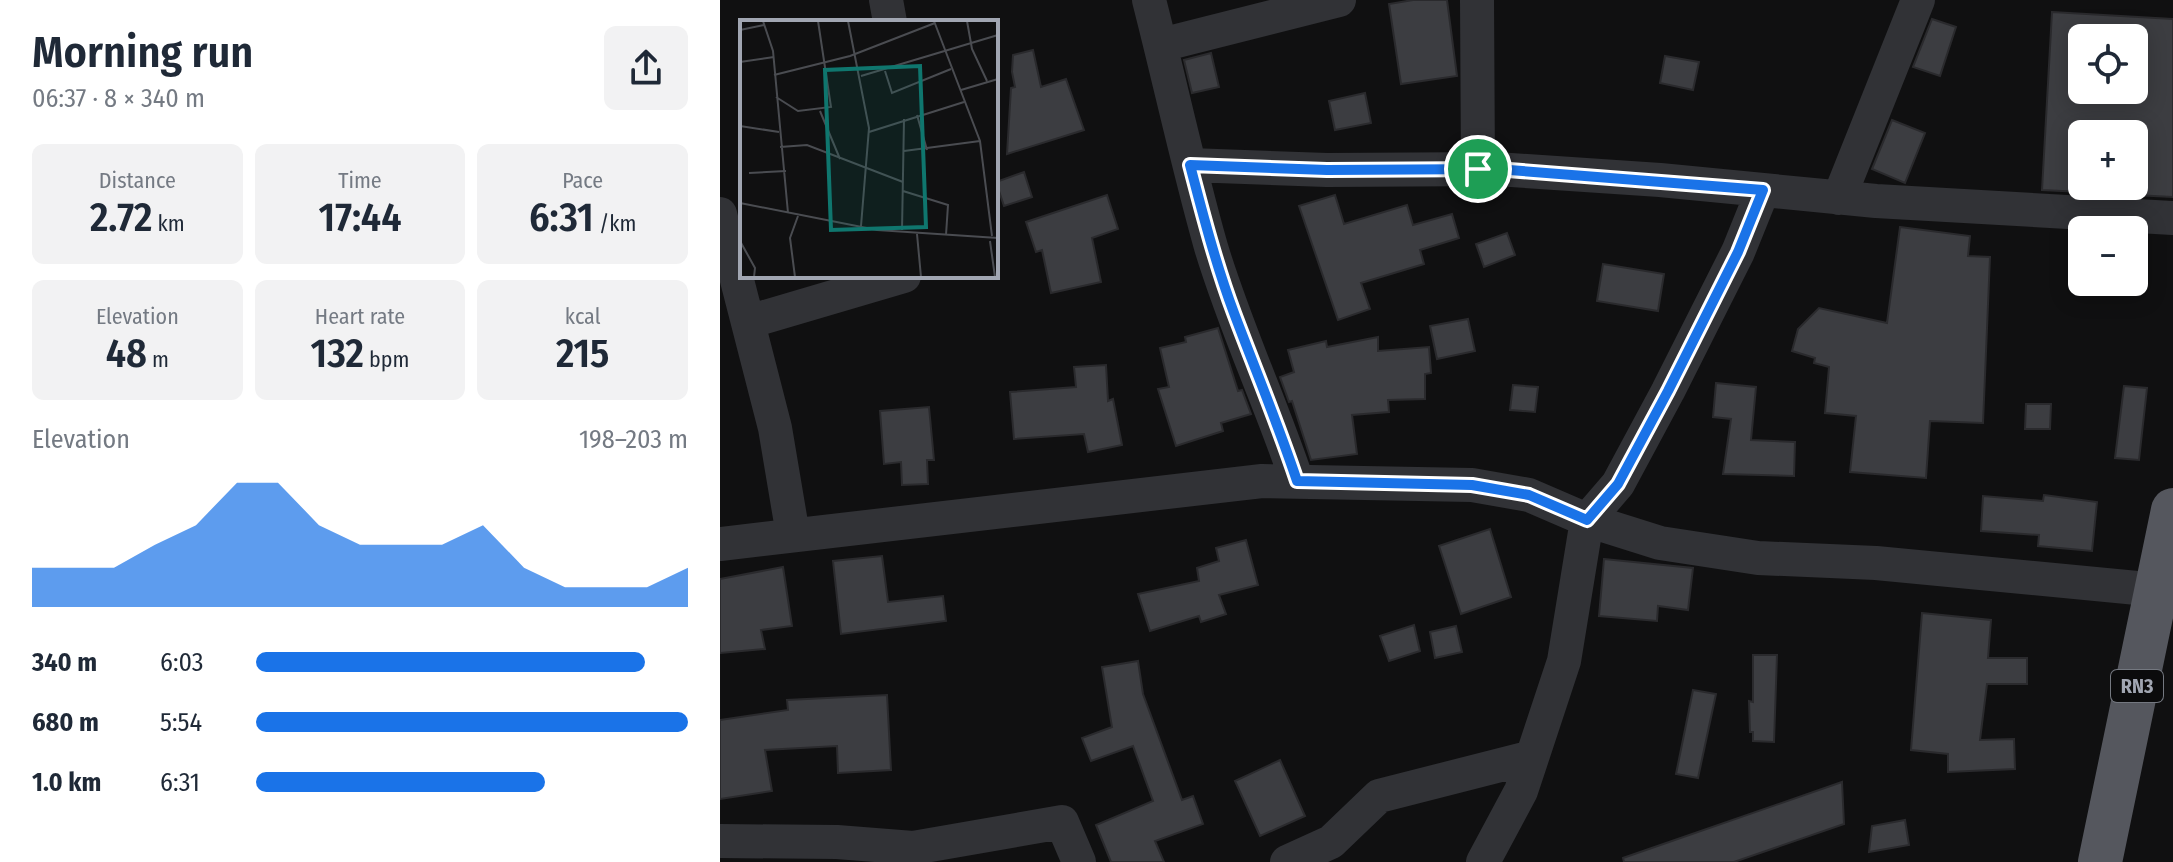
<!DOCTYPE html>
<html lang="en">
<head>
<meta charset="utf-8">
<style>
	body { margin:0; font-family:"Fira Sans Condensed",sans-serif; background:#f2f2f3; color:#1f2937; height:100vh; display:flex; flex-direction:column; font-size:30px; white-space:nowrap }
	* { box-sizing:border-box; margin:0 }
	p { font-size:26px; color:#747a83 }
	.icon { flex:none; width:44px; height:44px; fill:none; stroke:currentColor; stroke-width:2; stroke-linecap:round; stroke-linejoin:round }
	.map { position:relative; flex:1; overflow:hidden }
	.sheet { display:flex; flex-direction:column; background:#fff; width:720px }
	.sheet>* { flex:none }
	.buttons { position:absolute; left:1348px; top:24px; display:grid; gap:16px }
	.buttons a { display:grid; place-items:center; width:80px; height:80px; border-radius:12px; background:#fff; box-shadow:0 4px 20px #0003; font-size:40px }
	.pin { position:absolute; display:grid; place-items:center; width:68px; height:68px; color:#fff; margin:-34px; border:4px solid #fff; border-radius:50%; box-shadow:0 2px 8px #0007 }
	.round { display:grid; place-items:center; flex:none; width:84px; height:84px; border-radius:12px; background:#f2f2f3 }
	.head { display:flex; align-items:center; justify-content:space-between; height:136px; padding:0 32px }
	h1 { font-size:44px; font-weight:600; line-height:60px }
	.stats { display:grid; grid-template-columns:repeat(3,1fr); gap:12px; height:136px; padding:8px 32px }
	.stats div { display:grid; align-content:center; border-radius:12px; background:#f2f2f3; text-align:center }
	.stats b { font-size:40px; font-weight:600 }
	.stats small { font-size:22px; font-weight:400 }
	.stats p { font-size:22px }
	.chart { height:224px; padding:16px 32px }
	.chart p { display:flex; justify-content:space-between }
	.chart svg { width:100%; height:144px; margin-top:8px; fill:#1a73e8; opacity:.7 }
	ul { padding:0 32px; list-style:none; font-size:26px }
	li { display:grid; grid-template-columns:128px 96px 1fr; align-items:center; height:60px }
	li i { height:20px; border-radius:10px; background:#1a73e8 }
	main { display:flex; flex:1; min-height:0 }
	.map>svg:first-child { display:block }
	.building { fill:#3c3d41; stroke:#2a2a2d; stroke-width:2; fill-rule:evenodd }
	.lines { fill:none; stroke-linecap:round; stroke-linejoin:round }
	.minor { stroke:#313236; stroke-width:34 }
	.trunk { stroke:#55575e; stroke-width:44 }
	.route-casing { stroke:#fff; stroke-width:16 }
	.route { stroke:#1a73e8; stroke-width:10 }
	.labels { text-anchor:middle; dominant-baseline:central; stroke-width:6; stroke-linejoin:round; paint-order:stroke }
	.shield { fill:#0b0b0c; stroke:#747880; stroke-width:2 }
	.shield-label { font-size:20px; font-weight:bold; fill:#a1a6b2 }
	.inset-road { fill:none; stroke:#4a4c51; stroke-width:2 }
	.view { fill:#0f766e; fill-opacity:0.15; stroke:#0f766e; stroke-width:4 }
	.inset-edge { fill:none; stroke:#a1a6b2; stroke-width:4 }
</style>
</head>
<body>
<main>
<section class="sheet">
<div class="head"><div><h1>Morning run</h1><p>06:37 · 8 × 340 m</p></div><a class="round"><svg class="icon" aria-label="share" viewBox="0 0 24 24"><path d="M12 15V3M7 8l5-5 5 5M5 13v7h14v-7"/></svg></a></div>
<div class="stats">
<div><p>Distance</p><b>2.72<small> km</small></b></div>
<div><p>Time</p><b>17:44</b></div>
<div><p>Pace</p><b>6:31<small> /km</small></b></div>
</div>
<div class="stats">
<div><p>Elevation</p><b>48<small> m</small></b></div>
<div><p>Heart rate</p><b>132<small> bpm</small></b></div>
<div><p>kcal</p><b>215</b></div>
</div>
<div class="chart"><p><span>Elevation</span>198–203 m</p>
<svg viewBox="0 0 160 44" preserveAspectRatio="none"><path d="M0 44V32L10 32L20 32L30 25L40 19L50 6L60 6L70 19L80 25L90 25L100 25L110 19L120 32L130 38L140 38L150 38L160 32V44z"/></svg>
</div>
<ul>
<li><b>340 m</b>6:03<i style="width:90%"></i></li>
<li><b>680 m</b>5:54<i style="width:100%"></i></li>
<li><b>1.0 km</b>6:31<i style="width:67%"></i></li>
</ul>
</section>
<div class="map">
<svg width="1453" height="862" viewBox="0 0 1453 862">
	<rect width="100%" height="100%" fill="#101011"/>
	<!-- building -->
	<path class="building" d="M693,0H727L737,76L681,84L669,4Z
		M1332,12L1453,19V197L1414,195V134H1362V192L1322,190ZM1362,38H1414V90H1362Z
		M1212,19L1236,27L1220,76L1193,67Z
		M313,50L321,87L346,79L364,130L287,154L291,88L295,87L292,72L293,55Z
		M491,53L499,87L472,93L464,60Z
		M945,56L979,62L973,90L940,83Z
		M645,93L651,123L615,130L609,101Z
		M1172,120L1205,133L1185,183L1152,169Z
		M304,172L312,197L284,206L276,182Z
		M387,195L398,229L372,238L381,282L331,293L322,250L316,252L306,222Z
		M615,195L624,224L687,205L693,225L732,214L739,238L700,250L704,264L641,283L650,309L618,320L579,206Z
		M1180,227L1250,236L1248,256L1270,257L1263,423L1210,421L1206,478L1130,472L1136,416L1105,413L1109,367L1094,363L1095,358L1072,351L1078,329L1099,308L1167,323Z
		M787,233L795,255L764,267L756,244Z
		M883,264L944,274L938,311L877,301Z
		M748,319L755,351L717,359L710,326Z
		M498,328L518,391L522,390L531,414L501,423L503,431L456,446L438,389L449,387L440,348L466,342L465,337Z
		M658,337V351L709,347L711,373L705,374V399L668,400L669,412L632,415L637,454L591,460L572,401L569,402L560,377L574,372L568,350L606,341L607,347Z
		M386,365L388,401L393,399L402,445L368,452L364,434L294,439L290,392L356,387L354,367Z
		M996,383L1036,387L1031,440L1075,442L1074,476L1003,474L1011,419L993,417Z
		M793,385L818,387L815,412L790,410Z
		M1404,386L1427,388L1419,460L1395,458Z
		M1306,404H1331L1330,429H1305Z
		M209,407L214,460H207L208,484L182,485L181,462L164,464L160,411Z
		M1324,495L1377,502L1372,551L1318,546L1319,535L1261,531L1263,496L1323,501Z
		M770,529L791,597L741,614L719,546Z
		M526,540L538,585L499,595L506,614L481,622L479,616L430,631L418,594L479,581L477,568L499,561L496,548Z
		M162,556L168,602L223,596L226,621L121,634L113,561Z
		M884,559L973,568L968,610L938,606L937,621L879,616Z
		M63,567L72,626L41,630L45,649L0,653V579Z
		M1202,613L1271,620L1268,658H1307V684H1267L1260,740L1294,739L1295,769L1228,772V754L1191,750Z
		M694,625L700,651L669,661L660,636Z
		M736,626L742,652L715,658L710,632Z
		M1033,655H1057L1054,742L1033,741V732H1030L1029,701L1033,702Z
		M418,661L423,694L462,800L473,796L483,824L435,841L444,862H391L376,825L433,801L413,746L371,761L362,738L392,727L382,667Z
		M973,690L996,694L978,778L956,774Z
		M167,695L171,770L118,773L117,746L45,750L52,791L0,799V720L68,710L67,700Z
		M560,760L585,816L540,836L515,781Z
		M1122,782L1124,824L1014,862H904L903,858Z
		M1185,820L1189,845L1149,852L1152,826Z"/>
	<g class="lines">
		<!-- minor -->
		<path class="minor" d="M166,0L170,22
			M429,0C450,82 468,166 491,247C515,327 551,403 577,481
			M757,0L758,169
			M441,45L619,0
			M470,165L607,170L776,169L940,180L1156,201L1453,218
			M1119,198L1198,0
			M0,214L55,428L73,535
			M28,322L184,276
			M0,544L542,481L752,485L809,495L867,520L940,543L1038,558L1156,563L1438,590
			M0,841L117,842L193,848L342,822L359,862
			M567,862L611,842L659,796L812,757
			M763,862L801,791L844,661L867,520L898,484L948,391L1018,252L1043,190"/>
		<!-- trunk -->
		<path class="trunk" d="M1380,862L1453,510"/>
	</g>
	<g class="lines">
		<!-- route casing -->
		<g class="route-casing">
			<path id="route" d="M470,165L607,170L776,169L1043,190L1018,252L948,391L898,484L867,520L809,495L752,485L577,481C558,424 535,369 514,313C496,265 483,215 470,165Z"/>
		</g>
		<!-- route -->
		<use href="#route" class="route"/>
	</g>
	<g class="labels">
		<!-- shield labels -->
		<rect class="shield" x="1391" y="670" width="52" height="32" rx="6"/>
		<g class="shield-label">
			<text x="1417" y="686">RN3</text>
		</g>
	</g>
	<!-- overview -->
	<g transform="translate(20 20)">
		<rect width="258" height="258" fill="#101011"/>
		<path class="inset-road" d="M23,1L33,31L48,193M108,1L129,108L121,206M194,1L240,121L252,216M227,1L232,29L247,61M0,10L24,5M0,42L34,37M145,51L152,73L211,49M34,55L110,36L195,3M121,56L258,15M221,70L258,59M36,77L58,91L91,87L78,1M80,91L100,139M177,95L187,130M0,106L39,112M129,112L224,82M40,127L67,125L163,162M164,131L240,121M9,153L46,151M163,171L208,185L206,215M0,183L137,210L258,218M162,210L164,99M177,214L181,257M0,221L15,248L14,257M250,221L255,257M55,257L50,218L58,196"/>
		<path class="view" d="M180,46L186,207L91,210L85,50Z"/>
		<rect width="258" height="258" class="inset-edge"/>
	</g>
</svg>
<div class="buttons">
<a><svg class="icon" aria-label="locate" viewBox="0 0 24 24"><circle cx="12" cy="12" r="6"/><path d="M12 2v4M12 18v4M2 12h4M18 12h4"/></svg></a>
<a>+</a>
<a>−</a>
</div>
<div class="pin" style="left:758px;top:169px;background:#1e9e55"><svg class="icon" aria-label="arrive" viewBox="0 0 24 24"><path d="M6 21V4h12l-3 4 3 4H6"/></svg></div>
</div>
</main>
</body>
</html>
